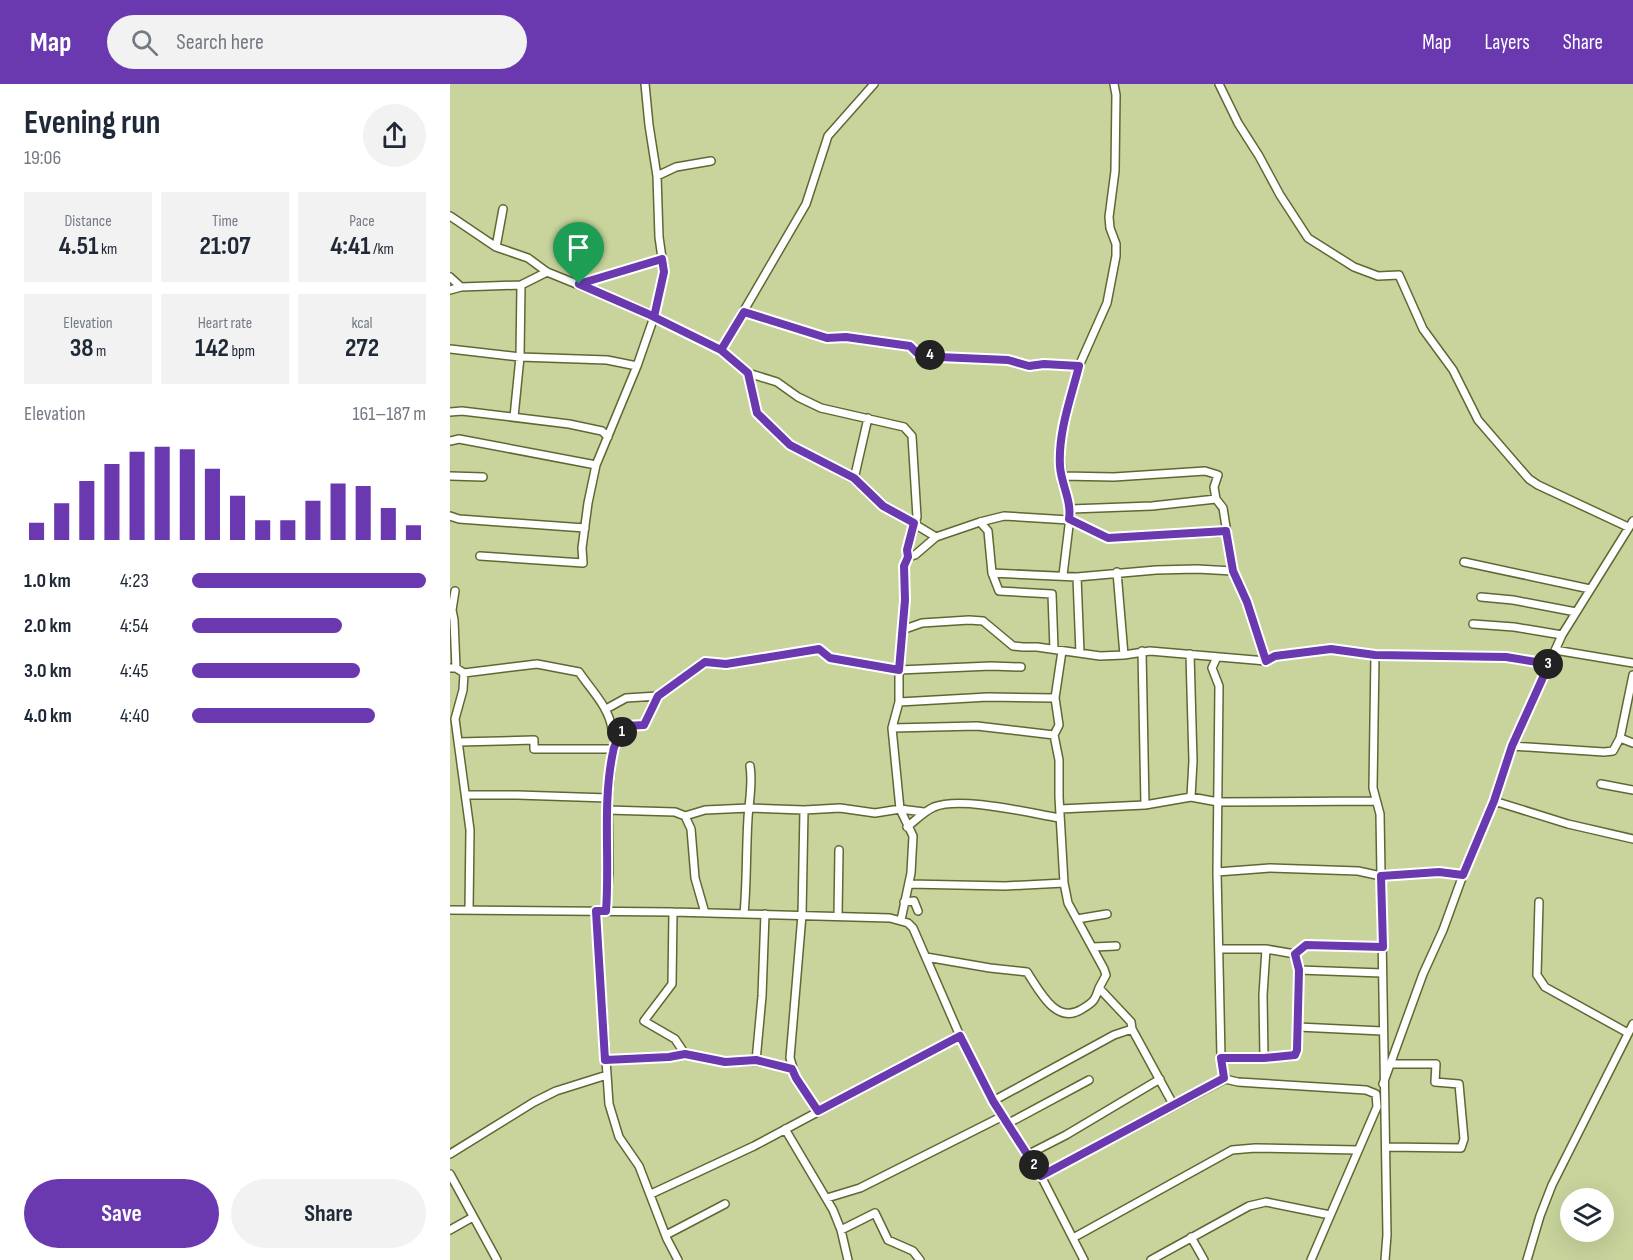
<!DOCTYPE html>
<html lang="en">
<head>
<meta charset="utf-8">
<style>
	body { margin:0; font-family:"Sofia Sans Condensed",sans-serif; background:#f2f2f3; color:#1f2937; height:100vh; display:flex; flex-direction:column; font-size:22px; white-space:nowrap }
	* { box-sizing:border-box; margin:0 }
	p { font-size:20px; color:#747a83 }
	.icon { flex:none; width:33px; height:33px; fill:none; stroke:currentColor; stroke-width:2; stroke-linecap:round; stroke-linejoin:round }
	.map { position:relative; flex:1; overflow:hidden }
	.side { display:flex; flex-direction:column; background:#fff; width:450px }
	.side>* { flex:none }
	.tools { position:absolute; left:1110px; top:1104px; display:grid; gap:12px }
	.tools a { display:grid; place-items:center; width:54px; height:54px; border-radius:50%; background:#fff; box-shadow:0 6px 24px #0002; font-size:30px }
	.pin { position:absolute; display:grid; place-items:center; width:51px; height:51px; color:#fff; margin:-62px -26px; border-radius:50% 50% 50% 0; rotate:-45deg; box-shadow:0 0 6px #0007 }
	.pin .icon { rotate:45deg }
	.km { position:absolute; width:30px; height:30px; margin:-15px; border-radius:50%; background:#222; color:#fff; font-size:16px; line-height:30px; text-align:center }
	.round { display:grid; place-items:center; flex:none; width:63px; height:63px; border-radius:32px; background:#f2f2f3 }
	.headline { display:flex; align-items:center; justify-content:space-between; height:102px; padding:0 24px }
	h1 { font-size:33px; font-weight:700; line-height:45px }
	.metrics { display:grid; grid-template-columns:repeat(3,1fr); gap:9px; height:102px; padding:6px 24px }
	.metrics div { display:grid; align-content:center; border-radius:0px; background:#f2f2f3; text-align:center }
	.metrics b { font-size:26px; font-weight:700 }
	.metrics small { font-size:16px; font-weight:400 }
	.metrics p { font-size:16px }
	.chart { height:168px; padding:12px 24px }
	.chart p { display:flex; justify-content:space-between }
	.chart svg { width:100%; height:108px; margin-top:6px; stroke:#6a39b0; stroke-width:6 }
	.primary-button { display:flex; gap:12px; margin-top:auto; padding:12px 24px }
	.primary-button a { flex:1; height:69px; border-radius:36px; background:#6a39b0; color:#fff; font-size:24px; font-weight:700; line-height:69px; text-align:center }
	.primary-button a+a { background:#f2f2f3; color:#1f2937 }
	ul { padding:0 24px; list-style:none; font-size:20px }
	li { display:grid; grid-template-columns:96px 72px 1fr; align-items:center; height:45px }
	li i { height:15px; border-radius:8px; background:#6a39b0 }
	header { display:flex; align-items:center; gap:36px; box-sizing:border-box; height:84px; padding:0 30px; background:#6a39b0; color:#fff }
	header strong { font-size:28px }
	nav { display:flex; gap:33px; margin-inline-start:auto; font-size:21px }
	.search { width:420px; height:54px; background:#f2f2f3; display:flex; align-items:center; gap:15px; box-sizing:border-box; padding:0 21px; border-radius:33px; color:#747a83; font-size:22px }
	main { display:flex; flex:1; min-height:0 }
	.map>svg:first-child { display:block }
	.lines { fill:none; stroke-linecap:round; stroke-linejoin:round }
	.street-casing { stroke:#5e6833; stroke-width:10 }
	.street { stroke:#fff; stroke-width:7 }
	.route-casing { stroke:#fff; stroke-width:12 }
	.route { stroke:#6a39b0; stroke-width:8 }
</style>
</head>
<body>
<header>
<strong>Map</strong>
<div class="search"><svg class="icon" aria-label="search" viewBox="0 0 24 24"><circle cx="10" cy="10" r="6"/><path d="M15 15l6 6"/></svg>Search here</div>
<nav><a>Map</a><a>Layers</a><a>Share</a></nav>
</header>
<main>
<section class="side">
<div class="headline"><div><h1>Evening run</h1><p>19:06</p></div><a class="round"><svg class="icon" aria-label="share" viewBox="0 0 24 24"><path d="M12 15V3M7 8l5-5 5 5M5 13v7h14v-7"/></svg></a></div>
<div class="metrics">
<div><p>Distance</p><b>4.51<small> km</small></b></div>
<div><p>Time</p><b>21:07</b></div>
<div><p>Pace</p><b>4:41<small> /km</small></b></div>
</div>
<div class="metrics">
<div><p>Elevation</p><b>38<small> m</small></b></div>
<div><p>Heart rate</p><b>142<small> bpm</small></b></div>
<div><p>kcal</p><b>272</b></div>
</div>
<div class="chart"><p><span>Elevation</span>161–187 m</p>
<svg viewBox="0 0 160 44" preserveAspectRatio="none"><path d="M5 44V37M15 44V29M25 44V20M35 44V13M45 44V8M55 44V6M65 44V7M75 44V15M85 44V26M95 44V36M105 44V36M115 44V28M125 44V21M135 44V22M145 44V31M155 44V38"/></svg>
</div>
<ul>
<li><b>1.0 km</b>4:23<i style="width:100%"></i></li>
<li><b>2.0 km</b>4:54<i style="width:64%"></i></li>
<li><b>3.0 km</b>4:45<i style="width:72%"></i></li>
<li><b>4.0 km</b>4:40<i style="width:78%"></i></li>
</ul>
<div class="primary-button"><a>Save</a><a>Share</a></div>
</section>
<div class="map">
<svg width="1183" height="1176" viewBox="0 0 1183 1176">
	<rect width="100%" height="100%" fill="#c8d49c"/>
	<g class="lines">
		<!-- street casing -->
		<g class="street-casing">
			<path id="street" d="M769,0L788,39L809,72L830,111L858,154L904,183L928,192L949,191L973,245L1003,286L1028,336L1079,395L1088,401L1178,443
				M207,92L226,83L261,77
				M0,132L46,163L78,174L97,188L198,229L271,266L356,120L378,52L424,0
				M46,163L53,125
				M0,193L11,203
				M129,200L212,175
				M0,206L11,203L71,201L97,188
				M294,228L377,254L396,253L460,262L467,269L489,273L558,276L579,282L594,280L629,282
				M0,265L70,273L157,276L187,282
				M271,266L298,289L307,329L341,361L404,395L433,421L486,453
				M298,289L327,298L348,313L371,324L454,343L462,352L467,433L457,466L458,473L454,482L455,516L449,586V618L442,644L450,725L463,752L461,789L451,836
				M0,328L12,327L119,340L152,347L158,353
				M64,333L70,273L71,201
				M0,357L9,355L146,381
				M0,392L33,393
				M612,392L664,393L755,387L768,391L764,403L766,415L773,424L783,487L797,518L816,577
				M404,395L418,334
				M621,425L702,422L766,415
				M0,432L9,435L135,444
				M530,438L538,447L542,489L549,507L602,510L604,565
				M30,472L133,479L132,464L138,419L146,381L187,282L204,233L214,188L209,153L207,92L199,41L195,0
				M458,473L465,471L486,453L530,438L554,432L619,436L658,454L776,448
				M1014,478L1140,505
				M667,488L674,571
				M542,489L627,493L706,486L747,485L783,487
				M613,491L621,425L612,398L610,357L629,282L657,219L666,172V160L660,144L659,133L665,87L666,11L664,0
				M627,493L630,569
				M5,507L2,526L4,536L6,584
				M1031,513L1063,516L1126,528
				M1023,540L1064,543L1112,551
				M452,546L472,539L519,536L533,537L563,562L573,563H587L650,572L674,571L700,567L816,577L825,572L881,565L925,571L1056,573L1099,580
				M1105,566L1183,579
				M612,567L605,614L609,641L604,651L609,676V713L614,799L618,819L654,885L656,891L649,904
				M692,567L695,721
				M740,570L743,677L741,713
				M925,571L923,704L930,730L937,1151L935,1176
				M767,573L762,584L769,602L767,788L771,973L775,995L788,998L916,1006L926,1010L927,1023L861,1176
				M0,584H6L14,589L87,580L129,588C141,606 159,623 162,645L171,652
				M14,589L13,606L5,635L20,746L19,826
				M449,618L538,613L605,614
				M156,625L176,614L208,612
				M442,644L527,642L604,651
				M1170,654L1183,659
				M8,658L84,656V665H163
				M1062,662L1154,668L1163,667L1170,654L1183,591
				M1151,700L1183,706
				M16,711H67L158,714
				M1044,717L1118,740L1183,755
				M610,725L695,721L741,713L768,718L926,717
				M157,726L225,728L235,732L241,745L245,794L255,829
				M354,726L352,831L340,974L346,994L368,1027
				M235,732L255,726L299,724L354,726L390,724L425,729L450,725L474,728
				M457,743C466,736 473,728 484,723C511,712 579,729 610,734
				M767,788L820,784L908,787L931,792L989,788L1013,791
				M459,800L555,802L614,799
				M454,818L464,817L468,827
				M1089,818L1087,891L1095,903L1178,949
				M0,826L223,828L440,834L458,839L463,844L510,952L543,1017L591,1092L634,1176
				M146,827L159,1020L169,1053L189,1082L217,1155L228,1176
				M156,827L159,788L158,714L163,665L175,642L194,641L208,612L255,578L276,580L368,565L380,574L449,586L541,582L571,583
				M223,828L222,900L194,937L225,955L235,970
				M294,830C297,798 296,766 298,734C299,717 303,700 300,682
				M388,832L389,766
				M627,835L657,830
				M643,863L666,862
				M769,865H816L845,870L856,861L933,863
				M476,873L540,884L577,888C589,906 606,942 632,925C644,918 645,916 649,904L681,938L682,945
				M849,886L932,889
				M848,943L932,947
				M771,973L814,974L813,911L816,865
				M814,974L842,972L847,966L849,886L845,870
				M155,976L219,973L235,970L275,978L306,977L342,985
				M306,977L312,912L315,830
				M933,1000L973,890L993,846L1013,791L1044,717L1062,662L1112,551L1183,437
				M543,1017L664,951L682,945L724,1022
				M557,1040L639,996
				M335,1045L383,1126L391,1146L398,1176
				M936,1063L1011,1064L1014,1055L1009,1000L985,998L986,980H940
				M0,1070L84,1018L106,1007L157,991
				M577,1071L616,1051L710,995
				M0,1090L47,1176
				M591,1092L775,995
				M201,1110L304,1062L510,952
				M377,1114L410,1104L553,1032
				M0,1146L23,1133
				M391,1146L425,1129L438,1156L463,1167L470,1176
				M216,1151L275,1120
				M741,1153L754,1176
				M623,1154L782,1066L805,1064L908,1066
				M701,1176L799,1122L816,1118L880,1131
				M1077,1176L1090,1132L1102,1101L1183,940"/>
		</g>
		<!-- street -->
		<use href="#street" class="street"/>
	</g>
	<g class="lines">
		<!-- route casing -->
		<g class="route-casing">
			<path id="route" d="M129,200L198,230L204,233L271,266L298,289L307,329L340,361L404,394L433,422L464,439L457,466L458,473L454,482L455,516L449,586L380,574L369,565L276,580L255,578L208,612L194,641L175,642C171,651 164,659 163,668C152,720 160,774 156,827H146L155,976L219,973L235,970L275,978L306,976L342,985L346,994L368,1027L510,952L543,1017L591,1092L774,994L771,974H814L845,971L847,966L849,886L845,870L856,861L933,863L931,792L989,788L1013,791L1044,717L1062,662L1099,580L1056,573L925,571L881,565L825,572L816,577L797,518L783,487L776,447L658,454L619,435C622,417 611,400 610,382C608,348 621,314 629,282L594,280L579,282L558,276L489,273L467,269L460,262L396,253L377,254L294,228L271,266L204,233L214,188L212,175L129,200"/>
		</g>
		<!-- route -->
		<use href="#route" class="route"/>
	</g>
</svg>
<div class="tools">
<a><svg class="icon" aria-label="layers" viewBox="0 0 24 24"><path d="M12 4l9 5-9 5-9-5zM3 14l9 5 9-5"/></svg></a>
</div>
<div class="pin" style="left:129px;top:200px;background:#1e9e55"><svg class="icon" aria-label="arrive" viewBox="0 0 24 24"><path d="M6 21V4h12l-3 4 3 4H6"/></svg></div>
<b class="km" style="left:172px;top:648px">1</b>
<b class="km" style="left:584px;top:1081px">2</b>
<b class="km" style="left:1098px;top:580px">3</b>
<b class="km" style="left:480px;top:271px">4</b>
</div>
</main>
</body>
</html>
